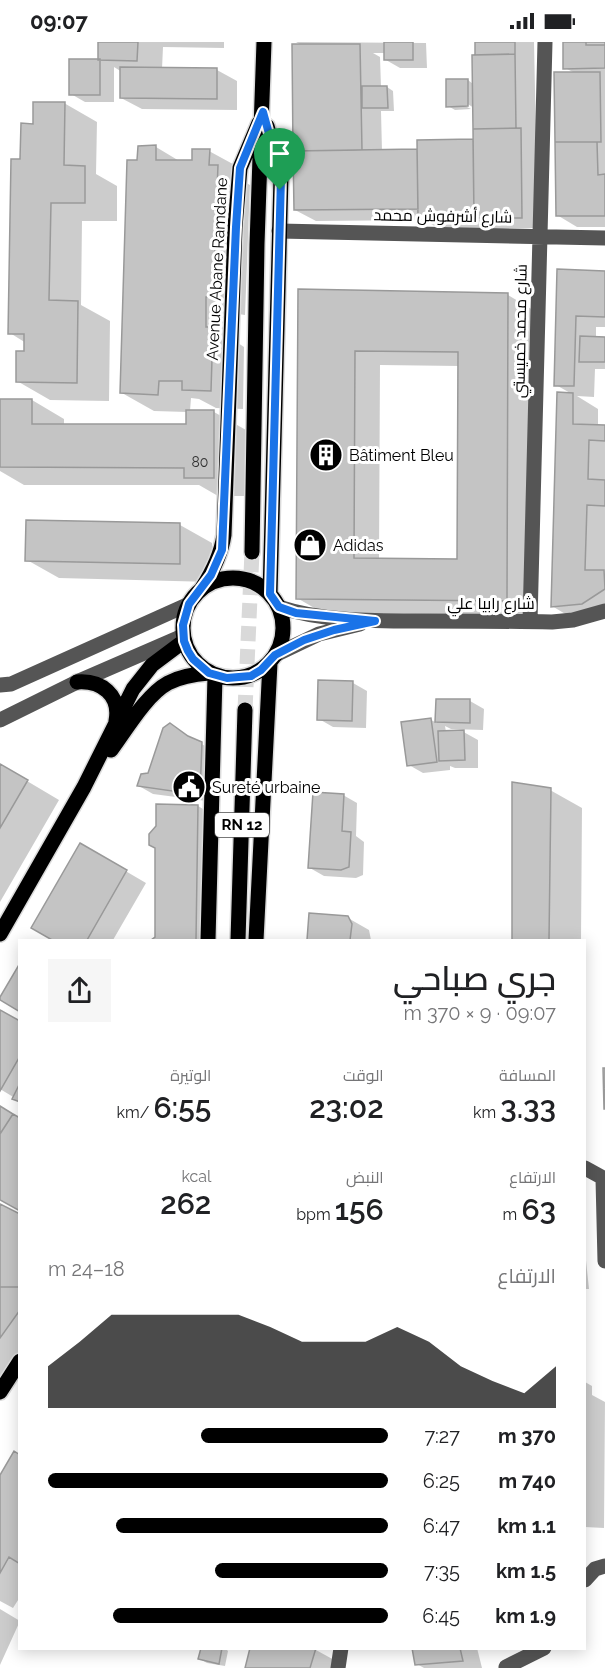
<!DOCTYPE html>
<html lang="ar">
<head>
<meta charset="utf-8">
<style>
	body { margin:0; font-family:Raleway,Cairo,sans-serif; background:#f6f6f6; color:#202124; direction:rtl; height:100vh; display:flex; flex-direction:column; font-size:22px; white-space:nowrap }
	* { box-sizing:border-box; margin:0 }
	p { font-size:20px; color:#757577 }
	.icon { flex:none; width:33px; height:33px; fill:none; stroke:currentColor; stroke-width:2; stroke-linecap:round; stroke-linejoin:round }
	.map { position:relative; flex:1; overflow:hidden; direction:ltr }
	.sheet { position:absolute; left:18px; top:897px; width:568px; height:711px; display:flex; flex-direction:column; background:#fff; border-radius:0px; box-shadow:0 3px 15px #0003; direction:rtl }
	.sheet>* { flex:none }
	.pin { position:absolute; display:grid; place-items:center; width:51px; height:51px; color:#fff; margin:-62px -26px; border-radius:50% 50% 50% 0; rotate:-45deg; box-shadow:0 0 6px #0007 }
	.pin .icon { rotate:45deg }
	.round { display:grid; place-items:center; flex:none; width:63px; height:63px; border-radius:0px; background:#f6f6f6 }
	.summary { display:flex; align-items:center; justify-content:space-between; height:102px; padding:0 30px }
	h1 { font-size:33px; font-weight:600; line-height:45px }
	.metrics { display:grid; grid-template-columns:repeat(3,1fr); gap:9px; height:102px; padding:6px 30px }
	.metrics div { display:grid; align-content:center }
	.metrics b { font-size:30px; font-weight:600 }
	.metrics small { font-size:16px; font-weight:400 }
	.metrics p { font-size:16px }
	.chart { height:168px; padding:12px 30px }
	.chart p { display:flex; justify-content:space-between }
	.chart svg { width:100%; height:108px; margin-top:6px; fill:#000; opacity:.7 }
	ul { padding:0 30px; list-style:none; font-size:20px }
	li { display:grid; grid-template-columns:96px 72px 1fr; align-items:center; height:45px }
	li i { height:15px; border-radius:8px; background:#000 }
	.status { display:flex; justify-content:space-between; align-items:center; height:42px; padding:0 30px; background:#fff; direction:ltr }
	.status svg { height:16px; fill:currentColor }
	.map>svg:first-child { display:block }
	.shadow { fill:#0003; fill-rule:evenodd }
	.building { fill:#c4c4c4; stroke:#999; stroke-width:1.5; fill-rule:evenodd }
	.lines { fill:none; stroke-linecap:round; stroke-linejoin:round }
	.major-tunnel { stroke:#d9d9d9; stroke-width:15; stroke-dasharray:15 8; stroke-linecap:butt }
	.major-casing { stroke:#dbdbdb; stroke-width:18 }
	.minor { stroke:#555; stroke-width:15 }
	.major { stroke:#000; stroke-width:15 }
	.route-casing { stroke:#fff; stroke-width:12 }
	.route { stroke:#1a73e8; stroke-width:8 }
	.labels { text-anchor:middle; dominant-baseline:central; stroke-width:6; stroke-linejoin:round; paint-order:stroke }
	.number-label { font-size:14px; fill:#313131 }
	.shield { fill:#fff; stroke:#4c4c4c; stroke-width:1.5 }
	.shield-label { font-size:15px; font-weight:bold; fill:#000 }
	.street-label { font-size:16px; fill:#000; stroke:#fff }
	.poi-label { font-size:16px; fill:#000; stroke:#fff; text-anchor:start }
</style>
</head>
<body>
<div class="status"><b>09:07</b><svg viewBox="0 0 49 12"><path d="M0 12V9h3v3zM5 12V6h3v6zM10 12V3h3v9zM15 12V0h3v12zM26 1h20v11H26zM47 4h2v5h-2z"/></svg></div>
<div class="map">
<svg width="605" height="1626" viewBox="0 0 605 1626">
	<rect width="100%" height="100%" fill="#fff"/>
	<!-- shadow -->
	<path class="shadow" d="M100,0H224V6L163,5L162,27L217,28L237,39V68L142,67L121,56L122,30L114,25V60H85L71,52L100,20Z
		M296,0L426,1L427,26H400L386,18V11H373L380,15L381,45H387L393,49L394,69H381L382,109H419V99H474V66L463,59L461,62L471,67L455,68L448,64L468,38L473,42L476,0H534L536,96L542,186L440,187L424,178L316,179L295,168L303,4Z
		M565,0H605V185H577L557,173L575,31L565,26Z
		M64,61L97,80L96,132L117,144V179H82L81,263L110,279L109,359L50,358L17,339L26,310V301L10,291L22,119L34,83Z
		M156,105L181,120H194L209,109L242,127L241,138L250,143L245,273L238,272V301L244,305L243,367L216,366L199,357L191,356L190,369L214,370L246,388V454H218L199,443H24L0,429V358H32L64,377V383L187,384V370L154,369L122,351L138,120Z
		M559,229L605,230V285H596V296H605V327H595L594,355L577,354L598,367V385H605V577L577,579L552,564L572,352L556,343Z
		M300,248L508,253L533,268L532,573L323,571L297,556ZM380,323L459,324V518H379Z
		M27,479L180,483L212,501V540L59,536L27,518Z
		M353,641L367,649L366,686L333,685L319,677Z
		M437,658L470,659L484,667L483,688L451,687L445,684L446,690H460V688L478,698V726H455L450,724V728L423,731L409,723L431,678L437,681Z
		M170,683L215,710L214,760L153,752L139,744L149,733Z
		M0,723L59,758L0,860Z
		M513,742L550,748L582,766L581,898H513Z
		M343,753L357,761L356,794L364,800L363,833L356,836L324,834L310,826Z
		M198,764L218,776L216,898H154Z
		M81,803L146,841L113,898H55L33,886Z
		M310,872L348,876L369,888L371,898H308Z
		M0,970L20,981V1059L0,1047Z
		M0,1164L20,1173V1309L0,1337Z
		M585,1209L589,1247H585Z
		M585,1340L592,1344V1353L605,1360L604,1486L585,1485Z
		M20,1414V1555L13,1566L0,1559V1436Z
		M0,1567L20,1579L0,1623Z
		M202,1606H225L228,1609L225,1624L207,1621L200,1617Z
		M413,1606H477L482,1626H424L417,1622Z
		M316,1608L336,1619L334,1626H246Z"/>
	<!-- building -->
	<path class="building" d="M98,0H138L137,19L98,18Z
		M384,0H413V18H384Z
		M475,0H515V12L475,13Z
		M563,0H605V26L563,27Z
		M586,0H605V3H586Z
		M292,2H360L362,108L293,109Z
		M515,12L516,86L473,87L472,13Z
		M69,17H100V53H69Z
		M120,25L217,26V57L120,56Z
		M554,30H600L601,100H555Z
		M446,37H468V64L446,65Z
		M362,44H387L388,66H362Z
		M33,60H65L64,123L85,124V161H51L49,258L78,259L77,341L16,340V309H24V292H8L11,117H20L21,81L33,82Z
		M521,86L522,176H474L473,87Z
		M473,97L474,176L418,177L417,98Z
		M555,100H597L598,133L605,132V174H556Z
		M156,103V118H192V107H210L209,123H218L213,255H206V285H213L211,349L182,348V339H159L158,353L120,351L127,118H137L138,104Z
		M417,107L418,167L294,168L293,109Z
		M557,227L605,229V275L576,274L574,344H554Z
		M298,247L508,251L507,559L296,557ZM355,309L458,310L457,517L354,516Z
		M580,294L605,295V320H579Z
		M557,350L573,351V382L605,383V399L589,398L588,437L605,438V464L587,463L585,528H604L605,547L582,562L551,565Z
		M0,357H32V382H186V368H214V436H184V426L0,425Z
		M26,478L180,481V522L25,519Z
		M318,638L353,639L352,679L317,678Z
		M436,657H470V681L435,680Z
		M431,676L437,720L407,724L401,680Z
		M170,681L188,694L202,700L200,753L137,744L141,732L148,731L163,686Z
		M464,688L465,718L439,719L438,689Z
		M0,722L28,738L0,786Z
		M512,740L551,746L549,898H512Z
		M313,750L344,752L342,789L351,790L349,825L341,828L308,826Z
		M156,762L198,763L196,898H151L155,895V806L149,803V792L156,784Z
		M80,801L127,828L87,898H52L31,886Z
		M309,871L348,874L352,882L350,898H307Z
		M20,921V970L0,958V955Z
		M0,968L20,979V1014L0,1049Z
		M603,1026H605V1067H604Z
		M20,1041V1060L12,1057Z
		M0,1064L13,1072L0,1092Z
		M13,1072L20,1076V1169L0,1158V1092Z
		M0,1162L20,1172V1245H0Z
		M0,1245H20V1268L0,1296Z
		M14,1409L20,1413V1522L9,1515L0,1531V1433Z
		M201,1606H222L219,1622L198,1617Z
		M250,1606H316L310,1626H245Z
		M412,1606H460L463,1619L415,1623Z"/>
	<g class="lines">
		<!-- major-tunnel -->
		<path class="major-tunnel" d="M245,668L252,510"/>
		<!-- major casing -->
		<g class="major-casing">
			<path id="major" d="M267,84L281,135L270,552
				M252,510L257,202L264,0
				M183 586a50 50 0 1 1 100 0a50 50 0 1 1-100 0Z
				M202,546C213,529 221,513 224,493L235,185L240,126L259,81
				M77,640C101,638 121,653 116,679
				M111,708C126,688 146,653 168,641C181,634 195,632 209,631
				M0,892L84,745L133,647L152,623L184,599
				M208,898L215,634
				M238,898L245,668
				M256,898L270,621
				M0,1350L20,1319"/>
		</g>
		<!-- minor -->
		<path class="minor" d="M279,189L605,196
			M279,565C321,579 370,579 415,579C460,579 506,579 552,580L573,578L605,569
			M530,579L545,0
			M275,613L319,592L360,582
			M0,643L11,642L189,562
			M0,678L77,640L183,594
			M585,1126L605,1137
			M603,1137L605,1219
			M585,1538L595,1527L605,1524
			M506,1625L544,1606
			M338,1626L341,1606"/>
		<!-- major -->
		<use href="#major" class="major"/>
	</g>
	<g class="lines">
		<!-- route casing -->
		<g class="route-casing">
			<path id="route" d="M263,70L281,135L270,552L279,565L296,571L375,579L334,588L304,598L275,613L261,628L251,634L227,636L209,631L193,617L188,609L184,599L183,583L189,562L211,533L222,508L236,185L240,126Z"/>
		</g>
		<!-- route -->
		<use href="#route" class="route"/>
	</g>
	<!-- icons -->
	<defs>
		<g id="building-disc" transform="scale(1.725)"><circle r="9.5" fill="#000" stroke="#fff"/><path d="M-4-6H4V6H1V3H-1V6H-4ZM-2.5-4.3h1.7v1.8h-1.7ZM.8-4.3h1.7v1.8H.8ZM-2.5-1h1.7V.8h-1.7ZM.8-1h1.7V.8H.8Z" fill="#fff"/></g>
		<g id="shop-disc" transform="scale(1.725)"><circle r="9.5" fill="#000" stroke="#fff"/><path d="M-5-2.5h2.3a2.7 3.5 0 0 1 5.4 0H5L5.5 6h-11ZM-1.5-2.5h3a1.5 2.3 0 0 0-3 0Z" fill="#fff"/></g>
		<g id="civic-disc" transform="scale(1.725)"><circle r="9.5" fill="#000" stroke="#fff"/><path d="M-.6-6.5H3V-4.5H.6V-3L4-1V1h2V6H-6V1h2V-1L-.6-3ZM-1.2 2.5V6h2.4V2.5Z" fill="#fff"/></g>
	</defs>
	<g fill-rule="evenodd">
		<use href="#building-disc" x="326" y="413"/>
		<use href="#shop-disc" x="310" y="503"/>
		<use href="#civic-disc" x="189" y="745"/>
	</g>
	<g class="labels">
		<!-- number labels -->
		<g class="number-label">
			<text x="200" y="420">80</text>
		</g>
		<!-- shield labels -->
		<rect class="shield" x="215" y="771" width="54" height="24" rx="4.5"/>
		<g class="shield-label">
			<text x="242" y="783">RN 12</text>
		</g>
		<!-- street labels -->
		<g class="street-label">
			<text transform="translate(443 174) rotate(1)">شارع أشرفوش محمد</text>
			<text transform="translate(217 227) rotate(-87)">Avenue Abane Ramdane</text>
			<text transform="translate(520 289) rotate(-89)">شارع محمد خميستي</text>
			<text x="491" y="561">شارع رابيا علي</text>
		</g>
		<!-- poi labels -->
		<g class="poi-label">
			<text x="349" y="413">Bâtiment Bleu</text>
			<text x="333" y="503">Adidas</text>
			<text x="212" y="745">Sureté urbaine</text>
		</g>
	</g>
</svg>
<div class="pin" style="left:280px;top:148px;background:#1e9e55"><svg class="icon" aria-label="arrive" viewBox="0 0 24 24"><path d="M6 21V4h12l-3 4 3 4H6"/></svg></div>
<section class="sheet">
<div class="summary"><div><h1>جري صباحي</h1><p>09:07 · 9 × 370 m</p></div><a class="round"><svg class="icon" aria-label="share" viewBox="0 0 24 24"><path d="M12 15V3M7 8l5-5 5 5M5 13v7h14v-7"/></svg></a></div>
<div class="metrics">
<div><p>المسافة</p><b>3.33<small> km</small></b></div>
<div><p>الوقت</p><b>23:02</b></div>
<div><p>الوتيرة</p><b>6:55<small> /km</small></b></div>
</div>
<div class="metrics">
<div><p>الارتفاع</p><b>63<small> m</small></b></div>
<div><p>النبض</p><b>156<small> bpm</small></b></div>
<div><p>kcal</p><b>262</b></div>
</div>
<div class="chart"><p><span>الارتفاع</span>18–24 m</p>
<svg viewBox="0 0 160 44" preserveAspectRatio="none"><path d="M0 44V27L10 17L20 6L30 6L40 6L50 6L60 6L70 11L80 17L90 17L100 17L110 11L120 17L130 27L140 33L150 38L160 27V44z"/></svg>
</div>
<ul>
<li><b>370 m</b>7:27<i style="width:55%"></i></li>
<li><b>740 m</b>6:25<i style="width:100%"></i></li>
<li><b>1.1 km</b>6:47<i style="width:80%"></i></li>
<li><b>1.5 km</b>7:35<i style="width:51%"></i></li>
<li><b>1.9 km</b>6:45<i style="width:81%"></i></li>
</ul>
</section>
</div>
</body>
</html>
